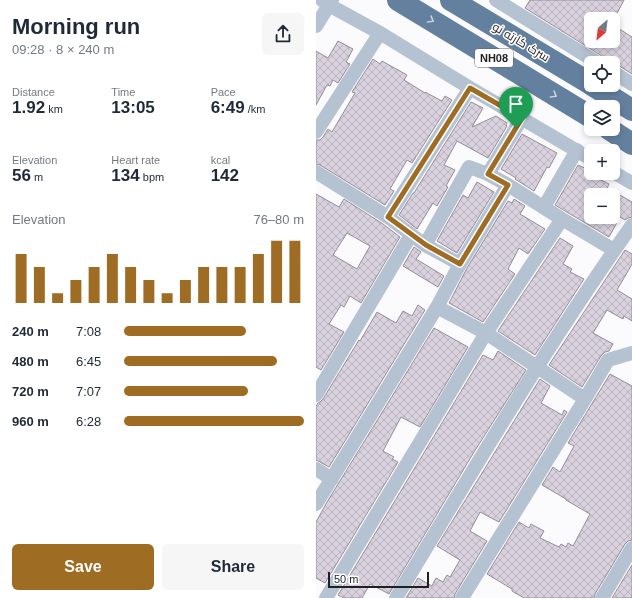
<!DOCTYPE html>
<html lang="en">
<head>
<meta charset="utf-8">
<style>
	body { margin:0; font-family:Helvetica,Cairo,sans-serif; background:#f6f6f7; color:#1f2937; height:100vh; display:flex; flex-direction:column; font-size:15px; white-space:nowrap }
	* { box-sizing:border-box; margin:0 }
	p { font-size:13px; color:#747a83 }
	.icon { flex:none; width:22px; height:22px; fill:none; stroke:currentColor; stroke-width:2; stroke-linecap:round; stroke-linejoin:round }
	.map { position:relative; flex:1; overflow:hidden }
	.side { display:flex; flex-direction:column; background:#fff; width:316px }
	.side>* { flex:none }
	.needle { width:26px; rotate:208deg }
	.buttons { position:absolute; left:268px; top:12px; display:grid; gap:8px }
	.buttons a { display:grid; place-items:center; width:36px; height:36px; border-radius:6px; background:#fff; box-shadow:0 2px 6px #0003; font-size:20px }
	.scale { position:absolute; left:12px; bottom:10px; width:101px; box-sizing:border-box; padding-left:4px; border:2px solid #1f1f24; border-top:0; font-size:11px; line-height:14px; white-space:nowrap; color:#1f1f24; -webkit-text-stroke:3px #fff; paint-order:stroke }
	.pin { position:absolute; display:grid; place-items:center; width:34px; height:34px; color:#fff; margin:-41px -17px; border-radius:50% 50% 50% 0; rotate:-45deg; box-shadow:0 0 4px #0007 }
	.pin .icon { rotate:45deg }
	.round { display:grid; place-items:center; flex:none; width:42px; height:42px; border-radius:6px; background:#f6f6f7 }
	.headline { display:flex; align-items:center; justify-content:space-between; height:68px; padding:0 12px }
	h1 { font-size:22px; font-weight:800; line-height:30px }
	.figures { display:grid; grid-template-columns:repeat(3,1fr); gap:6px; height:68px; padding:4px 12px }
	.figures div { display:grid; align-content:center }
	.figures b { font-size:17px; font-weight:800 }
	.figures small { font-size:11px; font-weight:400 }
	.figures p { font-size:11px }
	.chart { height:112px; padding:8px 12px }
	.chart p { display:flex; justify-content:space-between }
	.chart svg { width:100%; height:72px; margin-top:4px; stroke:#9e6c22; stroke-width:6 }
	.button { display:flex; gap:8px; margin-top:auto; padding:8px 12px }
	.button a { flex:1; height:46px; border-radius:6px; background:#9e6c22; color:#fff; font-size:16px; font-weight:800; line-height:46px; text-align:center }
	.button a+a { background:#f6f6f7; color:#1f2937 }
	ul { padding:0 12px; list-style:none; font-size:13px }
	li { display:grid; grid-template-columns:64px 48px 1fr; align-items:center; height:30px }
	li i { height:10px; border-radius:5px; background:#9e6c22 }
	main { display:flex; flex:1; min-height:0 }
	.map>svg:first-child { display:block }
	.building { fill:url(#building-cross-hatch); stroke:#948d99; fill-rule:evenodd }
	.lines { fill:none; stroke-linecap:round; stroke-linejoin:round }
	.street { stroke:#b5c2d2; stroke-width:14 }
	.highway { stroke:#64809f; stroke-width:22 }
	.oneway { stroke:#c9d3dd }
	.route-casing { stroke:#fff; stroke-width:8 }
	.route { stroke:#9e6c22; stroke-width:5 }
	.labels { text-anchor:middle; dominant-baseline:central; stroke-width:3; stroke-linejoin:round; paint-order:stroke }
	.shield { fill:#fff; stroke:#626266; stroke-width:1 }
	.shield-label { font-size:11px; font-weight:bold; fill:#1f1f24 }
	.street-label { font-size:12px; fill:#1f1f24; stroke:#fff }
</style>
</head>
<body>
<main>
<section class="side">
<div class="headline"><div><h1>Morning run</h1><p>09:28 · 8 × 240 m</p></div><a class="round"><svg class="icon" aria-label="share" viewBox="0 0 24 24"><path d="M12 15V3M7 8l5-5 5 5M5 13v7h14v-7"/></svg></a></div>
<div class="figures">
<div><p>Distance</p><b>1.92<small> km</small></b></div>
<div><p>Time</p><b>13:05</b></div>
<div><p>Pace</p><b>6:49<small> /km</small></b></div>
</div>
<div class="figures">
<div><p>Elevation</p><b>56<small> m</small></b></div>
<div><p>Heart rate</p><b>134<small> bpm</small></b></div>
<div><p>kcal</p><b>142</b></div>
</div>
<div class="chart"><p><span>Elevation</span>76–80 m</p>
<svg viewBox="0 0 160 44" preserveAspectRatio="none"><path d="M5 44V14M15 44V22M25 44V38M35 44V30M45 44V22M55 44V14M65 44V22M75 44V30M85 44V38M95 44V30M105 44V22M115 44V22M125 44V22M135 44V14M145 44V6M155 44V6"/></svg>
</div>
<ul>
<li><b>240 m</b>7:08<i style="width:68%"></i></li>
<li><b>480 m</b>6:45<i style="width:85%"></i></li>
<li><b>720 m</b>7:07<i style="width:69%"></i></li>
<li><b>960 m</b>6:28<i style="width:100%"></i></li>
</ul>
<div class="button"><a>Save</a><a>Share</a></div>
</section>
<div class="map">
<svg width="316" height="598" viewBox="0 0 316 598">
	<defs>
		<pattern id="building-cross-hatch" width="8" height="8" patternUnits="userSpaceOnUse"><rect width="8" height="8" fill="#d9d2de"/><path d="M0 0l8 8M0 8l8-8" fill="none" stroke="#bab4be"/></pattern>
	</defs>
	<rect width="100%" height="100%" fill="#fbfbfe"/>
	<!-- building -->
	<path class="building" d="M214,0H308L298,19H275V41H297V25L316,37V74L302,65L289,58L286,56L209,8Z
		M22,41L37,49L30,62L34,64L22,83L17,80L14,86L11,85L0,105V51L12,58Z
		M57,59L64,64L66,61L91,75L88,80L109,93V92L126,101L129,96L136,100L96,163L91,160L74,189L78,191L69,205L4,165L0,164V140H4L7,137L12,129L16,132L39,93L36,92Z
		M155,102L167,108L156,127L180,116L191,123L190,125L191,126L172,158L141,141L128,165L139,170L130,186L132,187L121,206L117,203L101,229L83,215L97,193H98L111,172Z
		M206,134L241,153L233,168L231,167L218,191L199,179L200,178L185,169Z
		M262,165L275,171V173H278L277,176L293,184L288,195H275V217H303L297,214V191L316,202V217L312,218L309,220L304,217L293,237L239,205Z
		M161,182L178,192L141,253L121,241L147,195L152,198Z
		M0,194L23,207L28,199L67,224L84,237L45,303L34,296L28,307L25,305L13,324L28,332L5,370L0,367ZM31,233L54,246L41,269L17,255Z
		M198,199L209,206L204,214L229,229L212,254L203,248L192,269L199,274L167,322L133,303L151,268L192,201L196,203Z
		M244,238L257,246L247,264L256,269L254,272L268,279L219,355L182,331Z
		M98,247L105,252L100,259L128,276L122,287L87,266Z
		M309,250L316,254V264L301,290L316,299V321L308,316L307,319L291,310L277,333L297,344L293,351L289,352L285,356L266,387L233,365Z
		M102,305L109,310L13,467L4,462L0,460V406L2,403L4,402L7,399L43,340L44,341L61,312L80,323L87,311L96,316Z
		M118,328L152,347L104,427L85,417L67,451L78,457L76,459L82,462L9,583L0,578V522L11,502Z
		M182,351L210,370L158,452L73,594L54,584L46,598H28L22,595L167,355L177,360Z
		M294,374L316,386V540L312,541L309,544L279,594L278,598H208L196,591V589L171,574L203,522L213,528L215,524L228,531L224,538L243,547L245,544L250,547L252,543L257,546L274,514L250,500V499L226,485L237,467L244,472L258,446L252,443Z
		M224,379L234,386L225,403L246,415L248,410L251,412L183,522L164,512L154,531L171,541L139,594L138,598H90L102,578L116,586L120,578L127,582L131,575L134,577L144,560L121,546Z
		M316,565V598H296Z"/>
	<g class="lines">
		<!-- street -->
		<path class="street" d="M6,0L13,5L64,33L154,88L275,159
			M180,0L282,63
			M0,26L16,0
			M297,72L316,84
			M0,132L64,33
			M0,172L72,217L109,245L144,264
			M297,172L316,183
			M172,174L206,118
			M228,207L261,150
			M72,217L154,88
			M109,245L153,167L172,174L192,185L246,219L298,250
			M121,307L170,333L269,399
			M0,395L95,235
			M0,469L16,479
			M0,504L121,307L144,264L192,185
			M10,598L170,333L246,219
			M80,598C156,472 231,345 316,225
			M146,598L269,399L292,360L316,353
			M286,598L316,548"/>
		<!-- highway -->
		<path class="highway" d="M82,0L275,117
			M135,0L275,84
			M276,85L316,110
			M293,129L316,144"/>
	</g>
	<!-- one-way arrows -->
	<defs><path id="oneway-chevron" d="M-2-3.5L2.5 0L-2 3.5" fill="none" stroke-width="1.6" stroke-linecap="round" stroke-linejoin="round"/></defs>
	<g class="oneway">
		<use href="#oneway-chevron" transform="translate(115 20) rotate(31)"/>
		<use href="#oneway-chevron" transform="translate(238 95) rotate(31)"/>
	</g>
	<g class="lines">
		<!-- route casing -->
		<g class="route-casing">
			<path id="route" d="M154,88L206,118L172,174L192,185L144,264L110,245L72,217Z"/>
		</g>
		<!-- route -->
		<use href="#route" class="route"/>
	</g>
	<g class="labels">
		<!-- shield labels -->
		<rect class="shield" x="159" y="49" width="38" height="18" rx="3"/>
		<g class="shield-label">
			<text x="178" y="58">NH08</text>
		</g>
		<!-- street labels -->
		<g class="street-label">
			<text transform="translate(205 42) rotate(31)">سرک کارته نو</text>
		</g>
	</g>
</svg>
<div class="buttons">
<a><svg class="needle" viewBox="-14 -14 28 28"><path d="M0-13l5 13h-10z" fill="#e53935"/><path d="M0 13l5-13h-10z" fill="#747a83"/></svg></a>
<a><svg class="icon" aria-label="locate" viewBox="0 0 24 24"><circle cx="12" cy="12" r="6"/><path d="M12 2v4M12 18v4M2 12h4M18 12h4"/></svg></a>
<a><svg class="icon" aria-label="layers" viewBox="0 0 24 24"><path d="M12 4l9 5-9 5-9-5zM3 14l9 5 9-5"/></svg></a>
<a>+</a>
<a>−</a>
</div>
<div class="scale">50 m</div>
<div class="pin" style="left:200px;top:128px;background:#1e9e55"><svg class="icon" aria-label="arrive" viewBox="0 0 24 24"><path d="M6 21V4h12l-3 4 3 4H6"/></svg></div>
</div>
</main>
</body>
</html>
